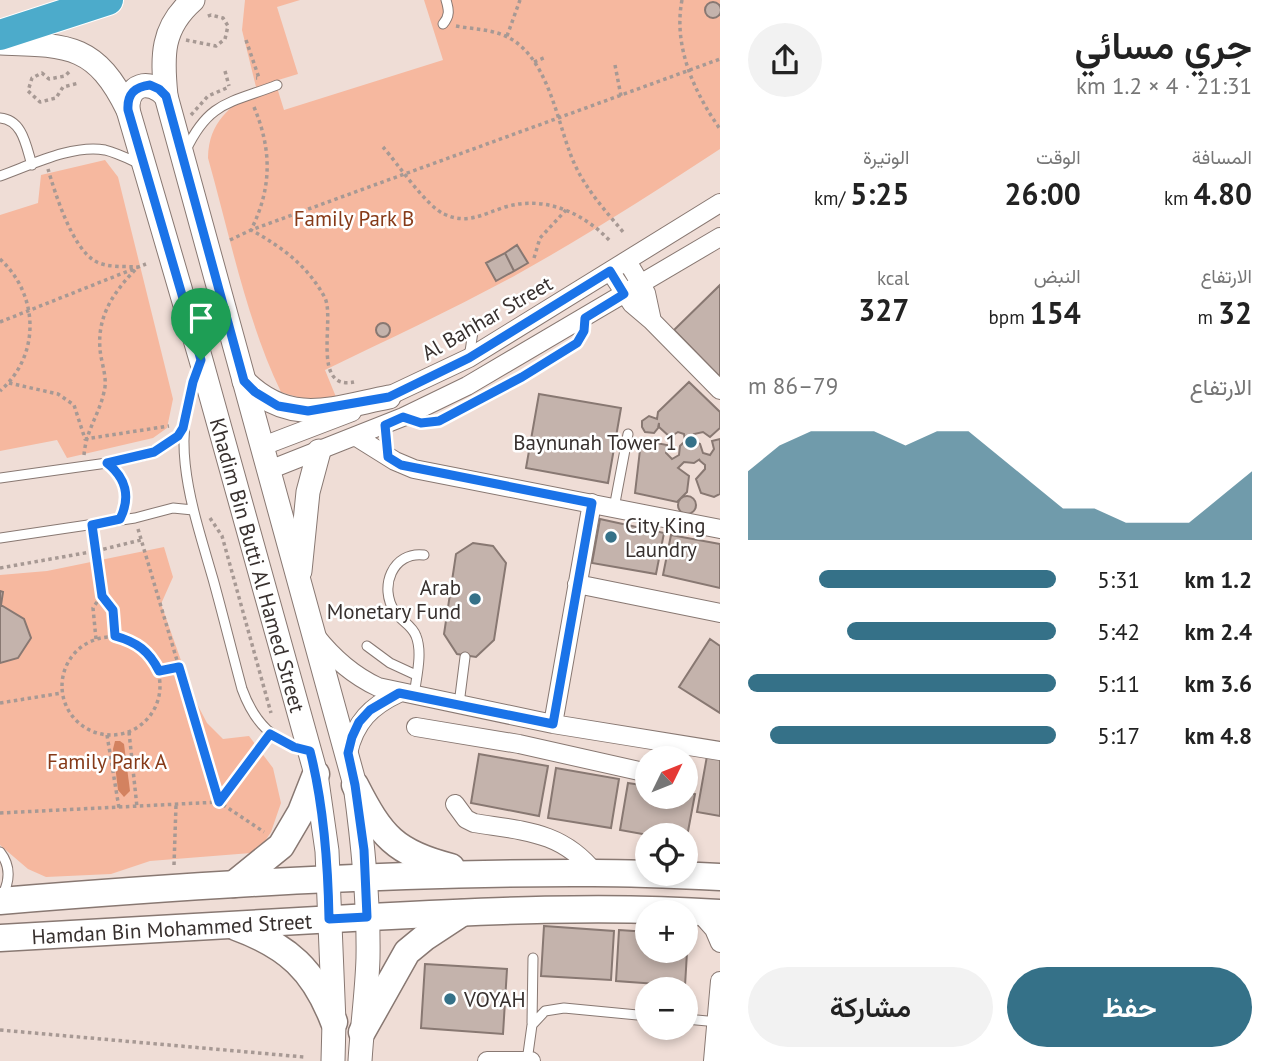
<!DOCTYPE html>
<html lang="ar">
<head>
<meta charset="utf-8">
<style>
	body { margin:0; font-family:"PT Sans",Vazirmatn,sans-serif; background:#f2f2f2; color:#222; direction:rtl; height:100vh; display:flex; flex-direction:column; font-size:26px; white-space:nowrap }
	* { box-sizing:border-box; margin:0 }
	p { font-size:23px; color:#767676 }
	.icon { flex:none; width:38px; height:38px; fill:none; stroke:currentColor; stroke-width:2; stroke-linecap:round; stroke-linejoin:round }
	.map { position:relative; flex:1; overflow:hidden; direction:ltr }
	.details { display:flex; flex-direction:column; background:#fff; width:560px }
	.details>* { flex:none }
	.needle { width:46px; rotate:47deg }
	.tools { position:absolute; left:635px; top:746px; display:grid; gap:14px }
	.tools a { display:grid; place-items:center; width:63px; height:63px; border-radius:50%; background:#fff; box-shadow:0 4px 10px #0003; font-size:35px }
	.pin { position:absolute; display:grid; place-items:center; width:60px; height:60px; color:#fff; margin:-72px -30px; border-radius:50% 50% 50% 0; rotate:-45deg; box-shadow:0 0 7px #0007 }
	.pin .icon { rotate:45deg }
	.round { display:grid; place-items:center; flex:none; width:74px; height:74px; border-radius:37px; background:#f2f2f2 }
	.summary { display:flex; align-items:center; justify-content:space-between; height:119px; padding:0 28px }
	h1 { font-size:38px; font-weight:600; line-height:52px }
	.figures { display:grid; grid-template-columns:repeat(3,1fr); gap:10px; height:119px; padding:7px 28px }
	.figures div { display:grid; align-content:center }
	.figures b { font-size:30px; font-weight:600 }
	.figures small { font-size:19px; font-weight:400 }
	.figures p { font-size:19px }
	.chart { height:196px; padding:14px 28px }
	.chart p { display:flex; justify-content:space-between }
	.chart svg { width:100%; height:126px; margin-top:7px; fill:#357188; opacity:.7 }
	.action { display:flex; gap:14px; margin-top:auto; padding:14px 28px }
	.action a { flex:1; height:80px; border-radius:42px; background:#357188; color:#fff; font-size:28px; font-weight:600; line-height:80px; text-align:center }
	.action a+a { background:#f2f2f2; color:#222 }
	ul { padding:0 28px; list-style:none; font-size:23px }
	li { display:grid; grid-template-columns:112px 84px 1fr; align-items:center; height:52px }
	li i { height:18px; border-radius:9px; background:#357188 }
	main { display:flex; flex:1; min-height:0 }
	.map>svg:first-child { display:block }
	.green { fill:#f6b89f }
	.water { fill:#d38260 }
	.building { fill:#c4b3ac; stroke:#887872; stroke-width:2 }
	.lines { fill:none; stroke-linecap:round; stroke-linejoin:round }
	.service-casing { stroke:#887872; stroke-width:11 }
	.minor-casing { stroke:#887872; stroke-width:20 }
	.tertiary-casing { stroke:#887872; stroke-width:25 }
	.secondary-casing { stroke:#887872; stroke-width:29 }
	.trunk-casing { stroke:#fff; stroke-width:32 }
	.path { stroke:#a79994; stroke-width:3.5; stroke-dasharray:3.5 3.5; stroke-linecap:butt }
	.service { stroke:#fff; stroke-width:9 }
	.minor { stroke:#fff; stroke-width:18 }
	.tertiary { stroke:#fff; stroke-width:23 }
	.secondary { stroke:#fff; stroke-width:26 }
	.trunk { stroke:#4cabcb; stroke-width:30 }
	.route-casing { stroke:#fff; stroke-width:14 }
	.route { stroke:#1a73e8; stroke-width:9 }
	.poi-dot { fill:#357188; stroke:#fff; stroke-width:2.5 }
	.labels { text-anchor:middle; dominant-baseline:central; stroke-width:5; stroke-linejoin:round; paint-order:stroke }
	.park-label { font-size:21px; fill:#863a18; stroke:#fff }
	.street-label { font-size:21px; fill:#37302e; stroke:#fff }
	.poi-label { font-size:21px; fill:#37302e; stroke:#fff; text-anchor:end }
</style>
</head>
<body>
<main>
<section class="details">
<div class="summary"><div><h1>جري مسائي</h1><p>21:31 · 4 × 1.2 km</p></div><a class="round"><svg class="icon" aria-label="share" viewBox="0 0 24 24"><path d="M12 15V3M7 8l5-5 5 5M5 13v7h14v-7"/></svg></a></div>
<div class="figures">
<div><p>المسافة</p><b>4.80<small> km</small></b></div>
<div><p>الوقت</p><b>26:00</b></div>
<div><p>الوتيرة</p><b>5:25<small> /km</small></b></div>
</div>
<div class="figures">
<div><p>الارتفاع</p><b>32<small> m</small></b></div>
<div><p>النبض</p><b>154<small> bpm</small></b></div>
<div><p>kcal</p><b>327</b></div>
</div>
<div class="chart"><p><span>الارتفاع</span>79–86 m</p>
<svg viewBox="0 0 160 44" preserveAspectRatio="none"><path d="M0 44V20L10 11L20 6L30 6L40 6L50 11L60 6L70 6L80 15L90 24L100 33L110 33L120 38L130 38L140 38L150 29L160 20V44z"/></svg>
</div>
<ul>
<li><b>1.2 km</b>5:31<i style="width:77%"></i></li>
<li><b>2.4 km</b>5:42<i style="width:68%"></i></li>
<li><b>3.6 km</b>5:11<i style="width:100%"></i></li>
<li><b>4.8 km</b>5:17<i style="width:93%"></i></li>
</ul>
<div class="action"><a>حفظ</a><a>مشاركة</a></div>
</section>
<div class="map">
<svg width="720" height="1061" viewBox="0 0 720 1061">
	<rect width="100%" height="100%" fill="#efddd6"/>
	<!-- green -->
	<path class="green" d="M245,0H300L277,7L298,74L275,81L284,110L443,60L424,0H720V149C653,193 586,236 516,275C453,309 389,339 325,370L336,397C317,403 300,398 281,392C246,319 230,236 208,158C209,120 230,109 256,87L242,30Z
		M105,160L118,177L173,399L167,428L153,438L67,458L57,440L0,451V215L38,203L41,175Z
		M164,547L173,577L161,604L195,700L207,723L223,739L249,736L273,768L281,803L271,832L263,844L251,853L150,861L111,874L46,877L28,869L0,845V575L47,571Z"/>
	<!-- water -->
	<path class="water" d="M115,741H120L124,744L130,791L124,797L118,790L113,749Z"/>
	<!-- building -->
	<path class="building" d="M705 10a8 8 0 1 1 16 0a8 8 0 1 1-16 0Z
		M517,245L528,263L514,271L505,253Z
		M505,253L514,271L496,281L486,263Z
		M720,285V377L674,330Z
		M376 330a7 7 0 1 1 14 0a7 7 0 1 1-14 0Z
		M689,382L720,412V428L710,437L703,432L694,434L693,440L700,444L703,453L710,455L714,449L712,441L720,439V494L714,497L701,493L696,479L705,469V465L699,460L700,459L694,463L684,462L678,468L689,476L687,492L677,502L635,493L640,450L651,442L667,445L666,453L672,459L679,455L680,446L685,441L684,434L678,432L670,437L659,427V423L658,428L654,433L645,432L642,427V421L649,416L657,419L658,412Z
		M539,394L621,408L608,483L526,468Z
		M678 505a9 9 0 1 1 18 0a9 9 0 1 1-18 0Z
		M600,519L664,533L656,574L592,563Z
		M671,535L720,544V588L663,575Z
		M473,543L493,546L506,563L494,640L476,657L457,654L444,634L456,554Z
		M0,591L3,592L1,605L24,619L31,638L18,658L0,663Z
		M710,639L720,646V713L679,687Z
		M479,754L548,766L539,816L471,803Z
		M707,756L720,758V816L697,812Z
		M556,768L619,779L611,828L548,818Z
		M628,783L648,786V796H686V793L695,794L686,842V835H648L620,830Z
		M544,926L614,931L611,980L541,976Z
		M619,930L648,932V950H686V935H688L685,986L616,981Z
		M425,964L507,969L503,1034L421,1028Z"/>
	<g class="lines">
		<!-- service casing -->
		<g class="service-casing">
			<path id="service" d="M443,24C450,16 449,10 446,0
				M0,118C23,120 26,146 32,165
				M186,150C209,101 231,103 277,85
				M0,176C31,165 73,144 105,150C117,153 129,159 140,164
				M469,358L474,325
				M198,368C168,442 192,506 213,579C223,615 232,652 242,689C254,722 273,743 309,750
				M405,418L421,423L438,421L522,377L577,343L584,331L585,318
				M107,463C126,478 131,497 120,519
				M0,478L107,463L145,455L171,442L183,428
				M614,508L628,434
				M0,538L135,518L173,508L193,510
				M367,646L390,663L416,675
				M414,696C416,678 423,653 416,636C412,625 401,621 395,612C378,587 393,551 424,555
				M459,704L465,657
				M0,852C11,866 10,881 2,896
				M686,1019L718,1022
				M532,1023L533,958
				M527,1061L532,1025L545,1011L564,1008L648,1016"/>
		</g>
		<!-- minor casing -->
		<g class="minor-casing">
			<path id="minor" d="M627,261L646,293L652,321
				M610,271L632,304L652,321L720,390
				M378,401L469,358L720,203
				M355,436L395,461L414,469L720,529
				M263,446L352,412
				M269,470L403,417L467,386L720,237
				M577,584L720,613
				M315,635C333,658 352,675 378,687L553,724L720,751
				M553,724L592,503
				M416,727L519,744L648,773
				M348,753C355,722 371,706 399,693
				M455,804L466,819L474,823C523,831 562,831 595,873
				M698,911L714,929L720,943
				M487,1061H531
				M713,1061L720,981"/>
		</g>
		<!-- tertiary casing -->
		<g class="tertiary-casing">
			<g id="tertiary">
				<path d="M193,0C161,28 162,56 166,96L355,785C363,843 369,900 368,958C367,992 362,1027 360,1061"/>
				<path id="s1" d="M0,43C68,45 96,44 128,110L201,360L316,774L327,851L334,1022L333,1061"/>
				<path d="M128,110C127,84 149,78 166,96"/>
				<path d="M244,381C290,427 333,408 389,397"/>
				<path d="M300,571L308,492L319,451"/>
			</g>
		</g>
		<!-- secondary casing -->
		<g class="secondary-casing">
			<g id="secondary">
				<path d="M355,785C381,836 395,853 451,867"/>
				<path d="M234,884L281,846L301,812L316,774"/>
				<path d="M0,901C197,885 395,872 593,873C635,873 678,875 720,877"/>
				<path d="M236,927C288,946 314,970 334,1022"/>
				<path id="s2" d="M0,938C123,931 247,924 370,917C486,911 604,905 720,913"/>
				<path d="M362,1032L407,952L424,938L462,913"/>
			</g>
		</g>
		<!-- trunk casing -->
		<g class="trunk-casing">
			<path id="trunk" d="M0,35L108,0"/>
		</g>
		<!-- path -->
		<path class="path" d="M682,0C673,46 694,92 720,129
			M456,26C472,29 488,29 503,35C546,52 556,116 570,153C581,184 603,208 624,233
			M507,36L520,0
			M186,40L216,46L225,39L228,26L223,18L211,15L206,17
			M246,40L259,78H256
			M534,62L546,57
			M615,65L621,96
			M225,71L229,86
			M69,72L65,76L49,79L42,73L32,78L28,91L40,102L56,98L63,87L79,83
			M254,107C272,150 272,188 251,230C282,247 308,266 325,298C335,319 311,391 354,382
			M191,115L208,96L229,87
			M383,147C398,164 426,206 444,214C467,225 483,214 505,207C545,195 584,213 611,242
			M48,169C55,193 72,248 95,261C107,268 124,266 138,267
			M230,240L251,230L720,59
			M534,258L540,238L566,210
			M0,259C39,295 41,355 0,391
			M0,322L146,264
			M9,383L58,394L74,405L85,439L169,426
			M84,455C86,430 99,415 104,392C108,378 101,363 100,349C97,315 115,290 138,267
			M210,518L222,536L271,713
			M138,529L219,802
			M93,535L101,596L113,610L115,637
			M0,568L96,551L141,540
			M62 686a49 49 0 1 1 98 0a49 49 0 1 1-98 0Z
			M96,639L93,608L101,596
			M159,672L179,667
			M0,703L62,693
			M129,732L137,807
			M107,735L119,808
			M219,802L264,742
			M0,813L219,802L264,832
			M174,865L176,805
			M0,1030L304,1057"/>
		<!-- service -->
		<use href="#service" class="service"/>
		<!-- minor -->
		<use href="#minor" class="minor"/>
		<!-- tertiary -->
		<use href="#tertiary" class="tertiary"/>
		<!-- secondary -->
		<use href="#secondary" class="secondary"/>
		<!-- trunk -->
		<use href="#trunk" class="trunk"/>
	</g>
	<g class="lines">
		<!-- route casing -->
		<g class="route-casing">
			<path id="route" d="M150,85L159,89L166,96L244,381L255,392L278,406L308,411L389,397L469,358L610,271L624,294L585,318L584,331L577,343L522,377L439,421L421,423L403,417L385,425L388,457L401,465L592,503L553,724L399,693L370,710L359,722L352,737L348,753L355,785L364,850L367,917L329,919C328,862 324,806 310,751L294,747L270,734L219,802L179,667L159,671C149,651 137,642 115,636L113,610L102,596L92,525L120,519C131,497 126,478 107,463L154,452L178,436L183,428L193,382L201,360L128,110C127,94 134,87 150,85Z"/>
		</g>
		<!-- route -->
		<use href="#route" class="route"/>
	</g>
	<!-- markers -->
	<g class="poi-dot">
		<circle cx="691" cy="442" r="7"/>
		<circle cx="611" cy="537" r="7"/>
		<circle cx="475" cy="599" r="7"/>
		<circle cx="450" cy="999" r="7"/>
	</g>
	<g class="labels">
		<!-- park labels -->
		<g class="park-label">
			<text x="354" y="218">Family Park B</text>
			<text x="107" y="761">Family Park A</text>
		</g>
		<!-- street labels -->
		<g class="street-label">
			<text transform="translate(487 318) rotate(-30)">Al Bahhar Street</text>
			<text stroke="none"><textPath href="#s1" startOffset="630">Khadim Bin Butti Al Hamed Street</textPath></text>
			<text stroke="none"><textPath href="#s2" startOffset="172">Hamdan Bin Mohammed Street</textPath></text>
		</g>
		<!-- poi labels -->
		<g class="poi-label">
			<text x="677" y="442">Baynunah Tower 1</text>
			<text x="625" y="525" text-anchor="start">City King<tspan x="625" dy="24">Laundry</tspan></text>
			<text x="461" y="587">Arab<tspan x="461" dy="24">Monetary Fund</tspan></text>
			<text x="464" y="999" text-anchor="start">VOYAH</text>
		</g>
	</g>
</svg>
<div class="tools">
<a><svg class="needle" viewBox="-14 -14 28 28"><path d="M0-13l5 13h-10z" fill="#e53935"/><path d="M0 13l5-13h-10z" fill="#767676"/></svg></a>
<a><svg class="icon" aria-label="locate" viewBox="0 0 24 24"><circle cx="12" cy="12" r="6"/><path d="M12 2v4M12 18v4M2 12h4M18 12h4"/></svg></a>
<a>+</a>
<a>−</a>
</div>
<div class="pin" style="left:201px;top:360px;background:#1e9e55"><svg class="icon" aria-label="arrive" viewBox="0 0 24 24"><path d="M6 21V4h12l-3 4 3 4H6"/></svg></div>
</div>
</main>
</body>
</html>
